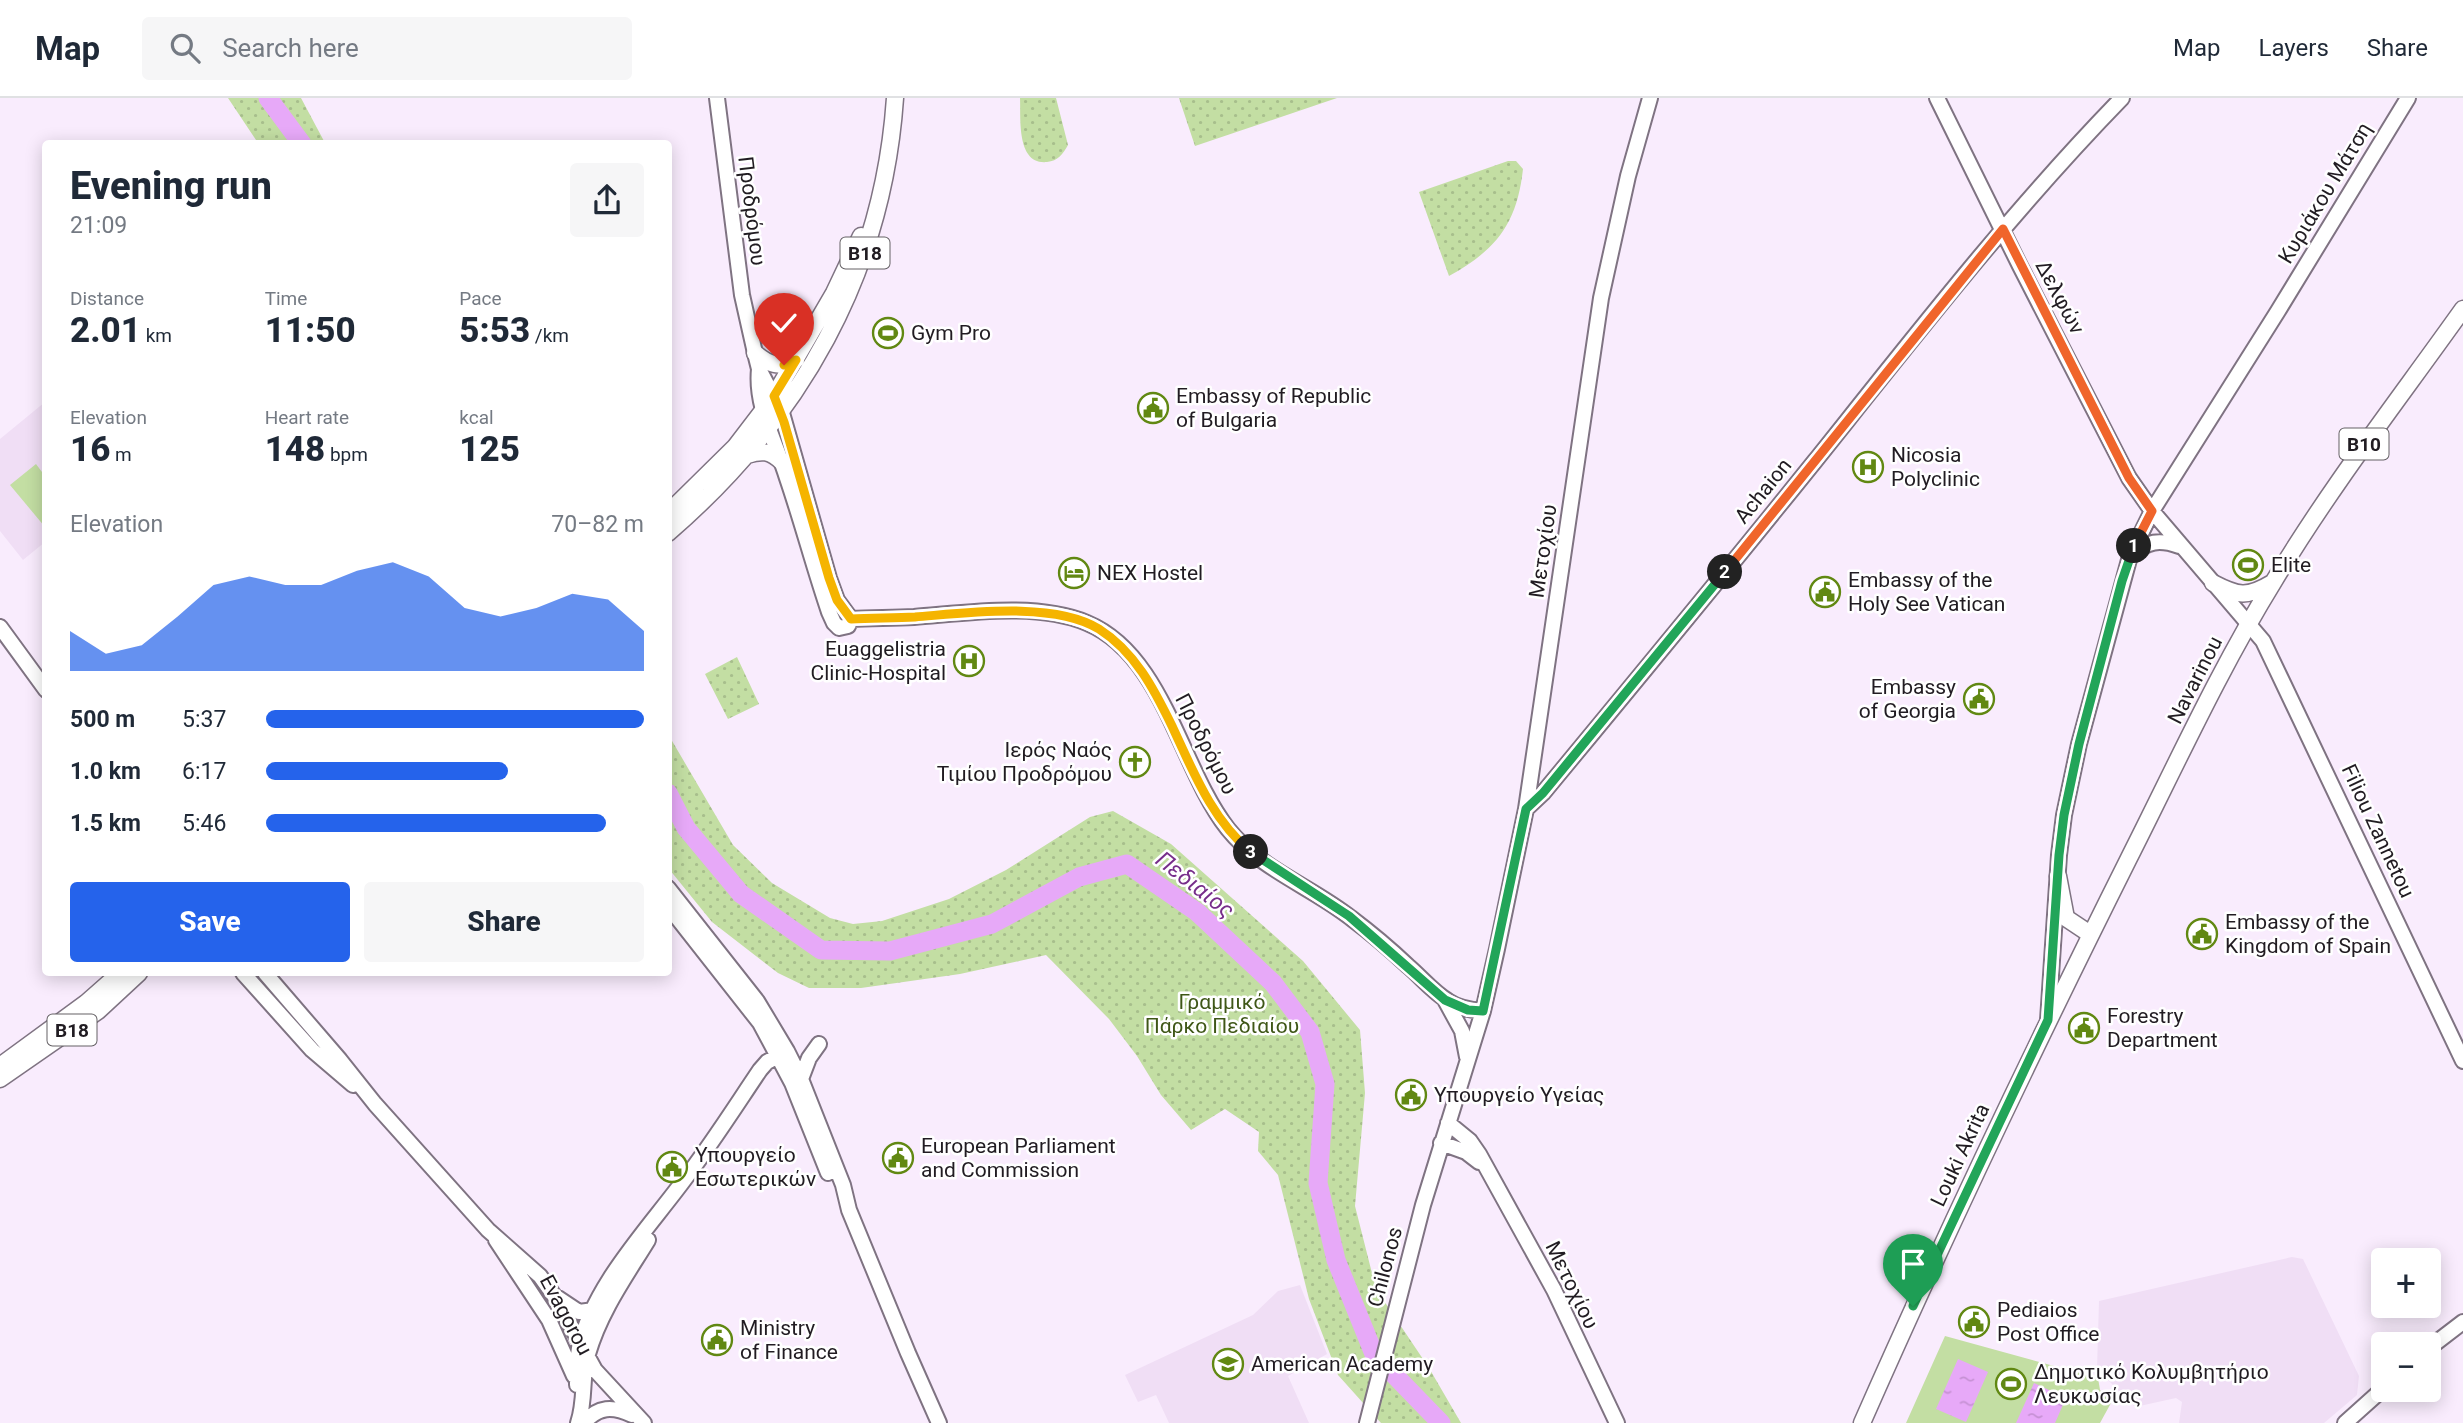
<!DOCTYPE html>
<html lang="en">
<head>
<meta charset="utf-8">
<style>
	body { margin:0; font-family:Roboto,sans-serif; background:#f6f6f7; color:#1f2937; height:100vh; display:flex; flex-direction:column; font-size:26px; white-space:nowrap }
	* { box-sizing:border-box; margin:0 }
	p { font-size:23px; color:#747a83 }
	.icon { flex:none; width:38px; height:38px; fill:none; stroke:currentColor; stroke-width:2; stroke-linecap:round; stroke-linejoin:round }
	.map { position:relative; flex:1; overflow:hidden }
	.details { position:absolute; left:42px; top:42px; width:630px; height:836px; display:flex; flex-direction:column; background:#fff; border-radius:7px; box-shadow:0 4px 18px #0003 }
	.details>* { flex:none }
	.tools { position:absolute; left:2371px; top:1150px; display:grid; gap:14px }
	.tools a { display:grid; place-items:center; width:70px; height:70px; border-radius:7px; background:#fff; box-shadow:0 4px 18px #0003; font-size:35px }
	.pin { position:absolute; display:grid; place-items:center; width:60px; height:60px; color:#fff; margin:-72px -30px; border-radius:50% 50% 50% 0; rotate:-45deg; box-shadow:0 0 7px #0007 }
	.pin .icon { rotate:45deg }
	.km { position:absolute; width:35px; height:35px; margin:-18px; border-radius:50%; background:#222; color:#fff; font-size:19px; line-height:35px; text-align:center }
	.round { display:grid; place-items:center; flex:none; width:74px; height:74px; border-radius:7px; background:#f6f6f7 }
	.overview { display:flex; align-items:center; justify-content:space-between; height:119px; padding:0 28px }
	h1 { font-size:38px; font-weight:800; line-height:52px }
	.figures { display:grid; grid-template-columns:repeat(3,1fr); gap:10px; height:119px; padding:7px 28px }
	.figures div { display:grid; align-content:center }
	.figures b { font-size:35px; font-weight:800 }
	.figures small { font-size:19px; font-weight:400 }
	.figures p { font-size:19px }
	.chart { height:196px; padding:14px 28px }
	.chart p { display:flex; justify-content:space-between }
	.chart svg { width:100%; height:126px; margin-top:7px; fill:#2563eb; opacity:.7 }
	.action { display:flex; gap:14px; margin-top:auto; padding:14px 28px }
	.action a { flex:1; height:80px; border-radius:7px; background:#2563eb; color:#fff; font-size:28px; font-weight:800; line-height:80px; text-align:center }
	.action a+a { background:#f6f6f7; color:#1f2937 }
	ul { padding:0 28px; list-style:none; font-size:23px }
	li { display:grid; grid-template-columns:112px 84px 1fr; align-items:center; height:52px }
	li i { height:18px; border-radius:9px; background:#2563eb }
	header { display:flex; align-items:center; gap:42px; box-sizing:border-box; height:98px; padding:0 35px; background:#fff; border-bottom:2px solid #e0e1e3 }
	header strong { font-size:33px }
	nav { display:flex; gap:38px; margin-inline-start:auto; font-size:24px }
	.search { width:490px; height:63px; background:#f6f6f7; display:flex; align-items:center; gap:18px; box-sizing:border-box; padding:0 24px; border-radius:7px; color:#747a83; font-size:26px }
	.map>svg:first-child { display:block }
	.built { fill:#f0def5 }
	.green { fill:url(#green-dots) }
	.pitch { fill:#c3dea3 }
	.water { fill:url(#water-ripples) }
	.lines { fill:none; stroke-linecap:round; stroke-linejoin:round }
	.river { stroke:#e7a9f8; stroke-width:19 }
	.secondary-casing { stroke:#7f7382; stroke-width:18 }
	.primary-casing { stroke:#7f7382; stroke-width:19 }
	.secondary { stroke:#fff; stroke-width:14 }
	.primary { stroke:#fff; stroke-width:16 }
	.split-1-casing { stroke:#fff; stroke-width:14 }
	.split-2-casing { stroke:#fff; stroke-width:14 }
	.split-3-casing { stroke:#fff; stroke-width:14 }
	.split-4-casing { stroke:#fff; stroke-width:14 }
	.split-1 { stroke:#22a559; stroke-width:9 }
	.split-2 { stroke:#f0652b; stroke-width:9 }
	.split-3 { stroke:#22a559; stroke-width:9 }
	.split-4 { stroke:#f5b400; stroke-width:9 }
	.labels { text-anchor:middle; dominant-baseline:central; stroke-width:5; stroke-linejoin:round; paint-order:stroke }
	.shield { fill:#fff; stroke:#646064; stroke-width:2 }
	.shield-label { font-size:19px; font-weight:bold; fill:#211c22 }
	.street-label { font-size:21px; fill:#211c22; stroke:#fff }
	.poi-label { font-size:21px; fill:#211c22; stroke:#fff; text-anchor:start }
	.park-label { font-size:21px; fill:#3f5717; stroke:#fff }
	.water-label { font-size:23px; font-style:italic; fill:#772e8a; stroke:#fff }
</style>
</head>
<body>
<header>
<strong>Map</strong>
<div class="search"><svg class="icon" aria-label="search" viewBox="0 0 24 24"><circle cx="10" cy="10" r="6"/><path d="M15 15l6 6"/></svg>Search here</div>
<nav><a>Map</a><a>Layers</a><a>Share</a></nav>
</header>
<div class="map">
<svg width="2463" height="1325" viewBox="0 0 2463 1325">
	<defs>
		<pattern id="green-dots" width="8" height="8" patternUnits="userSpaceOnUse" patternTransform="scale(1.75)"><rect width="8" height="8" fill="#c3dea3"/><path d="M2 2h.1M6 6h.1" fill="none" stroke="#a7be8c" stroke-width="1.8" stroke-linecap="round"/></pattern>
		<pattern id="water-ripples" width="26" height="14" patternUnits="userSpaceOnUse" patternTransform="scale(1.75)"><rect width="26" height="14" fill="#e7a9f8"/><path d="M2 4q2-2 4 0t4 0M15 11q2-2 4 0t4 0" fill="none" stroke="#c691d4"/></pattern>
	</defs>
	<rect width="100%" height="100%" fill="#f9ecfd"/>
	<!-- built -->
	<path class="built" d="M45,304V444L23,462L0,433V341Z
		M2292,1159L2303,1161L2359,1278L2357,1297L2324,1325H2179L2182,1304L2176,1300L2135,1309L2097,1271L2099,1203Z
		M1300,1187L1327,1256L1288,1278L1309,1325H1169L1156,1297L1138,1304L1125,1277L1253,1217L1278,1193Z"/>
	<!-- green -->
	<path class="green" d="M228,0H301L325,45H258Z
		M1020,0H1056L1068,47C1063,56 1058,63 1047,64C1016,67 1021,20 1020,0Z
		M1179,0H1337L1195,48Z
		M1508,63H1516L1523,71C1517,126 1496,152 1449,178L1419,94Z
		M737,559L759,606L728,621L705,576Z
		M668,636L733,747L772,785L830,820L853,826L882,823L949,801L1006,772L1090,719L1113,713L1171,746L1303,863L1360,932L1365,995L1355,1108L1376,1191L1429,1270L1461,1325H1381L1338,1277L1309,1201L1278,1077L1258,1053L1259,1034L1225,1011L1191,1032L1161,997L1137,958L1109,921L1046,857L960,876L861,890H809L778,875L712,824L669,771Z"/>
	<!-- pitch -->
	<path class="pitch" d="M36,366L45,378V429L10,387Z
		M1945,1238L2098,1280L2100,1292L2111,1305L2100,1325H1906Z"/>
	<!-- water -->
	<path class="water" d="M1958,1261L1988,1274L1966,1324L1936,1311Z
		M2034,1285L2066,1300L2055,1325H2016Z"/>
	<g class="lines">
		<!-- river -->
		<path class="river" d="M268,0L302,46
			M668,695L686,730L741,796L821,852L890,853L992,826L1079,779L1127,766L1197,814L1273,885L1310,934L1325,986L1318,1085L1336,1162L1374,1256L1441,1325"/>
		<!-- secondary casing -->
		<g class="secondary-casing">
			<path id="secondary" d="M717,0L742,197L755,255L759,271L782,315L829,480L837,502L851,521
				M1937,0L2020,168L2129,380L2152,413L2263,543L2463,963
				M759,271C755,309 776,344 787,380C802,424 814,470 829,514L834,525L839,530L848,528L851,521
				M2131,457C2148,443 2159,441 2179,448
				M851,521C872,520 893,520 914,519C967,515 1037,504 1087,525C1164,557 1180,670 1228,731C1260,771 1312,789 1351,820C1371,835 1390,851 1408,868C1421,879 1433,894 1448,903C1458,910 1470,912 1483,913
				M0,529L46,592
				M1526,711L1543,695C1634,585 1725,475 1815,363C1914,239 2011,114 2122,0
				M668,790L757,903L787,953L801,981L843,1087L849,1112L908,1255L939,1325
				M668,808L760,925L792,985L828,1075
				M243,875L312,952L353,987
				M265,875L340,962L375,1006L488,1132L540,1178L555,1199L595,1272L644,1325
				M1445,902L1462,933L1467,959
				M2048,922L2059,757L2064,717L2079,646L2130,458L2152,413L2278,213L2408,0
				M801,981L809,960L819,946
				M1448,1025L1470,1043L1479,1056L1554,1192L1617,1325
				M1441,1045L1466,1054L1479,1064
				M496,1142L549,1222L574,1278
				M558,1200L579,1214L594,1212
				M2429,1250L2463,1224
				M577,1287C577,1275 577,1262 579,1250C593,1188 647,1132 684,1082C711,1047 735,1009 760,972L767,964L787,953
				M578,1325C586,1302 581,1279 588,1256C600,1214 626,1178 648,1142
				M584,1325C598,1308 613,1308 632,1317
				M1367,1325L1423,1107L1483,913L1497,851L1526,711L1601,200L1628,78L1650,0
				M2345,1325L2384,1290"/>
		</g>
		<!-- primary casing -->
		<g class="primary-casing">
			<path id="primary" d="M755,255C769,267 778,270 796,262
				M747,357C763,352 770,353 782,364
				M668,415L735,349L774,298L834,195L861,138
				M668,435C800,321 883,176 895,0
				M2213,485C2238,498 2247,500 2272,485
				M2058,778L2066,820L2090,836
				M0,968L86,905L120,875
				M0,981L98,913L139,875
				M1862,1325C1946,1134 2036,946 2129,760C2176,667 2219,572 2274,483C2331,388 2399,301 2463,211"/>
		</g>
		<!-- secondary -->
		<use href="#secondary" class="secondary"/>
		<!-- primary -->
		<use href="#primary" class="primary"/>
	</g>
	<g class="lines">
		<!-- split-1 casing -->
		<g class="split-1-casing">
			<path id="split-1" d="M1913,1208L2048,922L2059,757L2064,717L2079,646L2122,483L2134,448"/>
		</g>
		<!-- split-2 casing -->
		<g class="split-2-casing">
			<path id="split-2" d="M1725,474L2003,131L2129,380L2152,413L2134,448"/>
		</g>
		<!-- split-3 casing -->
		<g class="split-3-casing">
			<path id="split-3" d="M1251,754L1349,818L1445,902L1468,912L1483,913L1526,711L1543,695L1725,474"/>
		</g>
		<!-- split-4 casing -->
		<g class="split-4-casing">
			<path id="split-4" d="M784,267L796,262L774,298L784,324L829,480L837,502L851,521C872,520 894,520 915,519C966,515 1054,503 1099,531C1135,554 1154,591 1172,628C1193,673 1212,722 1251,754"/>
		</g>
		<!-- split-1 -->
		<use href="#split-1" class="split-1"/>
		<!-- split-2 -->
		<use href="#split-2" class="split-2"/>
		<!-- split-3 -->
		<use href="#split-3" class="split-3"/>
		<!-- split-4 -->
		<use href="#split-4" class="split-4"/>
	</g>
	<!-- icons -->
	<defs>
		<g id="stadium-ring" transform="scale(1.575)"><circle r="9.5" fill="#fff" stroke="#618812" stroke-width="1.5"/><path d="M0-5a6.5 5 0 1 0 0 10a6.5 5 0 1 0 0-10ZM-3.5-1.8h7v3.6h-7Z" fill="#618812"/></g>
		<g id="civic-ring" transform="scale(1.575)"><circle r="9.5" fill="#fff" stroke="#618812" stroke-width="1.5"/><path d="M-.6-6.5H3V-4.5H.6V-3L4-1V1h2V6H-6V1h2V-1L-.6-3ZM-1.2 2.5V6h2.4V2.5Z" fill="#618812"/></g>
		<g id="hospital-ring" transform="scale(1.575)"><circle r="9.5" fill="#fff" stroke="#618812" stroke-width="1.5"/><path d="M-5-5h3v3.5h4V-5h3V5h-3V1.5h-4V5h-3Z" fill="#618812"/></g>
		<g id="hotel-ring" transform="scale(1.575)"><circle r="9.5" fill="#fff" stroke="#618812" stroke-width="1.5"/><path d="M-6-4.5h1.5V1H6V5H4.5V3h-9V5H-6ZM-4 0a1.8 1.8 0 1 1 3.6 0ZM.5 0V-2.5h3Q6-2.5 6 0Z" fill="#618812"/></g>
		<g id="church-ring" transform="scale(1.575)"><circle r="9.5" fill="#fff" stroke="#618812" stroke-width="1.5"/><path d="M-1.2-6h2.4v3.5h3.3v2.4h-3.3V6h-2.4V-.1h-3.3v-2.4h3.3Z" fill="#618812"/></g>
		<g id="school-ring" transform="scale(1.575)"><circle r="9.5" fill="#fff" stroke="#618812" stroke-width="1.5"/><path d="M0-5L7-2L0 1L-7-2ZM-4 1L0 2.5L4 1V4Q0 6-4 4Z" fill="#618812"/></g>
	</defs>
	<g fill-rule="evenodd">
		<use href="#stadium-ring" x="888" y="235"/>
		<use href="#civic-ring" x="1153" y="310"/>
		<use href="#hospital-ring" x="1868" y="369"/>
		<use href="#stadium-ring" x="2248" y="467"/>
		<use href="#hotel-ring" x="1074" y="475"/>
		<use href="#civic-ring" x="1825" y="494"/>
		<use href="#hospital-ring" x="969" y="563"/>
		<use href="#civic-ring" x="1979" y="601"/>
		<use href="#church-ring" x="1135" y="664"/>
		<use href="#civic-ring" x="2202" y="836"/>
		<use href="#civic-ring" x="2084" y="930"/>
		<use href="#civic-ring" x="1411" y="997"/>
		<use href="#civic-ring" x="898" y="1060"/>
		<use href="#civic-ring" x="672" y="1069"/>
		<use href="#civic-ring" x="1974" y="1224"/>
		<use href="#civic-ring" x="717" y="1242"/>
		<use href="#school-ring" x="1228" y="1266"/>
		<use href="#stadium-ring" x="2011" y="1286"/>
	</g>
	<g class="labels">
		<!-- shield labels -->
		<g class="shield">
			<rect x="840.5" y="139.5" width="49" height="31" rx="5"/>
			<rect x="2339.5" y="330.5" width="49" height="31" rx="5"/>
			<rect x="47.5" y="916.5" width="49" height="31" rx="5"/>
		</g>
		<g class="shield-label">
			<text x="865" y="155">B18</text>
			<text x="2364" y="346">B10</text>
			<text x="72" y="932">B18</text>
		</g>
		<!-- street labels -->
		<g class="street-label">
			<text transform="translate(2325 95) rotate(-59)">Κυριάκου Μάτση</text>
			<text transform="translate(752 113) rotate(83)">Προδρόμου</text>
			<text transform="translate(2060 199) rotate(62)">Δελφών</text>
			<text transform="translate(1763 393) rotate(-51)">Achaion</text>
			<text transform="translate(1543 453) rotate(-82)">Μετοχίου</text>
			<text transform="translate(2195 582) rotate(-63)">Navarinou</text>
			<text transform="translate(1206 646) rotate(63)">Προδρόμου</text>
			<text transform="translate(2378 733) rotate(65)">Filiou Zannetou</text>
			<text transform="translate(1960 1057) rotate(-65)">Louki Akrita</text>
			<text transform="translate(1385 1169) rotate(-75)">Chilonos</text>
			<text transform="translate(1572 1187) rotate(64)">Μετοχίου</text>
			<text transform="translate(566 1217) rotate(62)">Evagorou</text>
		</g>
		<!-- poi labels -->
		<g class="poi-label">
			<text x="911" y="235">Gym Pro</text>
			<text x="1176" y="298">Embassy of Republic<tspan x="1176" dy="24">of Bulgaria</tspan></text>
			<text x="1891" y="357">Nicosia<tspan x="1891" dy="24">Polyclinic</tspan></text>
			<text x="2271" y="467">Elite</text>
			<text x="1097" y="475">NEX Hostel</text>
			<text x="1848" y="482">Embassy of the<tspan x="1848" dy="24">Holy See Vatican</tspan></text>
			<text x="946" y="551" text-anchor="end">Euaggelistria<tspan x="946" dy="24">Clinic-Hospital</tspan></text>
			<text x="1956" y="589" text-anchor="end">Embassy<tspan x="1956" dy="24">of Georgia</tspan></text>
			<text x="1112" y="652" text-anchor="end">Ιερός Ναός<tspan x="1112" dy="24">Τιμίου Προδρόμου</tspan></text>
			<text x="2225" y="824">Embassy of the<tspan x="2225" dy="24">Kingdom of Spain</tspan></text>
			<text x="2107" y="918">Forestry<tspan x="2107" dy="24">Department</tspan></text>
			<text x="1434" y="997">Υπουργείο Υγείας</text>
			<text x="921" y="1048">European Parliament<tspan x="921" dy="24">and Commission</tspan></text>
			<text x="695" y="1057">Υπουργείο<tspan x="695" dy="24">Εσωτερικών</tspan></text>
			<text x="1997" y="1212">Pediaios<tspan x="1997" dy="24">Post Office</tspan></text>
			<text x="740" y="1230">Ministry<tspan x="740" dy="24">of Finance</tspan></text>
			<text x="1251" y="1266">American Academy</text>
			<text x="2034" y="1274">Δημοτικό Κολυμβητήριο<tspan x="2034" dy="24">Λευκωσίας</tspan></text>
		</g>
		<!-- park labels -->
		<g class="park-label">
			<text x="1222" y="904">Γραμμικό<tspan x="1222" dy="24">Πάρκο Πεδιαίου</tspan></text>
		</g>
		<!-- water labels -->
		<g class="water-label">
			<text transform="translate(1195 787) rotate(38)">Πεδιαίος</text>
		</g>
	</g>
</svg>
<div class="tools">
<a>+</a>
<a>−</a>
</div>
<div class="pin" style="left:1913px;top:1208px;background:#1e9e55"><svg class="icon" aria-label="arrive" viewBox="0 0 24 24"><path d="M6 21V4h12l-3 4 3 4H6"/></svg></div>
<div class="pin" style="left:784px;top:267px;background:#d93025"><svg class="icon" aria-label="check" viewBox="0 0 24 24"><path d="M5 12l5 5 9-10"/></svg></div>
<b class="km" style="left:2134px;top:448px">1</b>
<b class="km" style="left:1725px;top:474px">2</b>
<b class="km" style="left:1251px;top:754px">3</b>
<section class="details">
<div class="overview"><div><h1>Evening run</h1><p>21:09</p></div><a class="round"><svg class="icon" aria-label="share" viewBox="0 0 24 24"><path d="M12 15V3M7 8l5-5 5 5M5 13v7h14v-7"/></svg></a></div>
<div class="figures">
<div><p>Distance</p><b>2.01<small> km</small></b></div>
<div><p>Time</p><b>11:50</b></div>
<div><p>Pace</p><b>5:53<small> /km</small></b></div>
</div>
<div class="figures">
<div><p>Elevation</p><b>16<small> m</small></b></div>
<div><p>Heart rate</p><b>148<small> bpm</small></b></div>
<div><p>kcal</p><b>125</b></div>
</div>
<div class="chart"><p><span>Elevation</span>70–82 m</p>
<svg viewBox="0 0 160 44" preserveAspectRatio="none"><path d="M0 44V30L10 38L20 35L30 25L40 14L50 11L60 14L70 14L80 9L90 6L100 11L110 22L120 25L130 22L140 17L150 19L160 30V44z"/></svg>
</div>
<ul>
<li><b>500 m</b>5:37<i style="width:100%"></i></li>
<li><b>1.0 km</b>6:17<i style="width:64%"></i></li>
<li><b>1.5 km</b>5:46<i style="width:90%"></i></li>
</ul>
<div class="action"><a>Save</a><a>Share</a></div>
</section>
</div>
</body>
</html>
